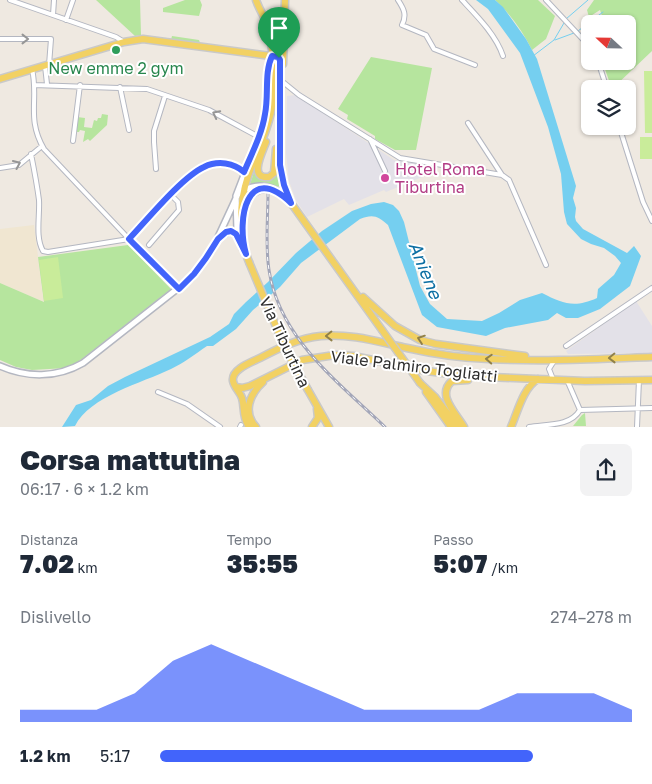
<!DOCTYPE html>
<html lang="it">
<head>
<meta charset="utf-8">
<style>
	body { margin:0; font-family:"Golos Text",sans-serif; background:#f2f2f3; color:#1f2937; height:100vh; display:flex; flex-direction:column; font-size:19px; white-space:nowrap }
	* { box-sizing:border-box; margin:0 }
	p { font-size:16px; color:#747a83 }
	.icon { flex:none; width:28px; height:28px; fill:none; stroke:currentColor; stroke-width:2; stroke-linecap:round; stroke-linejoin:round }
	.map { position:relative; height:427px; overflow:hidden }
	.details { display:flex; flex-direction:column; background:#fff; flex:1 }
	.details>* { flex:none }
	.needle { width:32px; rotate:292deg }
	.fabs { position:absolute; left:581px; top:15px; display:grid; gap:10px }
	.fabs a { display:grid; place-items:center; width:55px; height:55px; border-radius:8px; background:#fff; box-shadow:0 1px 4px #0004; font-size:25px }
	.pin { position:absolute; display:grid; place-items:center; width:42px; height:42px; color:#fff; margin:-51px -21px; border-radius:50% 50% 50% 0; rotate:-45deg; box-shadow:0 0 5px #0007 }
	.pin .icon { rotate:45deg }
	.round { display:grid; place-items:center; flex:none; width:52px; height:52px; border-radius:8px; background:#f2f2f3 }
	.overview { display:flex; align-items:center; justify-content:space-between; height:85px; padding:0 20px }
	h1 { font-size:28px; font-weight:800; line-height:38px }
	.metrics { display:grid; grid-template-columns:repeat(3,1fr); gap:8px; height:85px; padding:5px 20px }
	.metrics div { display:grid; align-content:center }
	.metrics b { font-size:25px; font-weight:800 }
	.metrics small { font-size:14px; font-weight:400 }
	.metrics p { font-size:14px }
	.chart { height:140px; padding:10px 20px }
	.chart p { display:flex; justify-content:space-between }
	.chart svg { width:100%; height:90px; margin-top:5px; fill:#4264fb; opacity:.7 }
	ul { padding:0 20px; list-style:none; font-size:16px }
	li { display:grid; grid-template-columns:80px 60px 1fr; align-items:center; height:38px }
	li i { height:12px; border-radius:6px; background:#4264fb }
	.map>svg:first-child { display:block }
	.industrial { fill:#e3e1e8 }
	.education { fill:#f0e6d1 }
	.green { fill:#b6e59e }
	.pitch { fill:#c9ec9a }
	.water { fill:#75cff0 }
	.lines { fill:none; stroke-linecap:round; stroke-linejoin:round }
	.stream { stroke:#75cff0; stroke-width:1 }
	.minor-casing { stroke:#b4b7c1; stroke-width:6 }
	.tertiary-casing { stroke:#b4b7c1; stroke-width:8 }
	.primary-casing { stroke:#c9c9c9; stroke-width:9 }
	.minor { stroke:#fff; stroke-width:4 }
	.tertiary { stroke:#fff; stroke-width:5 }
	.primary { stroke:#f2d163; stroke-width:6 }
	.rail-casing { stroke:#a3a6b8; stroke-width:3 }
	.rail { stroke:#fff; stroke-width:1; stroke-dasharray:4; stroke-linecap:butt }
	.primary-bridge-casing { stroke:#c9c9c9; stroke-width:9; stroke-linecap:butt }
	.primary-bridge { stroke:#f2d163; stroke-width:6 }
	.oneway { stroke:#969696 }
	.oneway2 { stroke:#908048 }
	.route-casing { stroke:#fff; stroke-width:10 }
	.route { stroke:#4264fb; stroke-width:6 }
	.leisure-dot { fill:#2e9e5b; stroke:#fff; stroke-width:2 }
	.hotel-dot { fill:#d1479c; stroke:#fff; stroke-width:2 }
	.labels { text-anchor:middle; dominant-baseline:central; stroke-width:4; stroke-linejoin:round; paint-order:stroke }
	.leisure-label { font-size:16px; fill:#27864d; stroke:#fff }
	.hotel-label { font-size:16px; fill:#b23c85; stroke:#fff; text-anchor:start }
	.street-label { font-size:16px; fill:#2e2e2e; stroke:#fff }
	.water-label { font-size:18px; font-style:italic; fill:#0d6fa3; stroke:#fff }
</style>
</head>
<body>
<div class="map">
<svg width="652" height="427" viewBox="0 0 652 427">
	<rect width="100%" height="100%" fill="#efe9e1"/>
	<!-- industrial -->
	<path class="industrial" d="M296,95L394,160L424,165L421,173L422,177L386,192L384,190L349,205L344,199L307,217L296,200L289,181L286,153L287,96Z
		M636,301L652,326V353L568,354L566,351Z"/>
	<!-- education -->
	<path class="education" d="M34,225L44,302L0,283V229Z"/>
	<!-- green -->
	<path class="green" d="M96,0H140L141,35L135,36Z
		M185,0H200L202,5L199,16L163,12V8Z
		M495,0H538L555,16L546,39L532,50C523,32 510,13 495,0Z
		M594,0H652V51L612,89L602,61H628V24H593L602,16L600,10L589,17L587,10Z
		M172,36L199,40L200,43L171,40Z
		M371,57L432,68L416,150H395L375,139V136L347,119L348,115L338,109Z
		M102,114L108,115L107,125L90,141L88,139L83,142L85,131L80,130L79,132H75L77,117L85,118L84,127L92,128L94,120L97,121L98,118H101Z
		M254,172C260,181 270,183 277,174L280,187L264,182L250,184Z
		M128,245L171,289L82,359L67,368L32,370L16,367L0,360V283L44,302L38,257Z
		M585,413L586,426H573L582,415Z"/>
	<!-- pitch -->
	<path class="pitch" d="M644,71H652V133H645Z
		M640,137H652V159H640Z
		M58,257L63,298L44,301L39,260Z"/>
	<!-- water -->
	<path class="water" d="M476,0H495L503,7L526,39L537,59L576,186L573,198L576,208L575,217L576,221L583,229L627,253L634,246L641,256L630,286L600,309L578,318H566L557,313L548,320L505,328L486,336L437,327L422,315L388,225C378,216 373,214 360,219L301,263L280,287L253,310L236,329L213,346H207C195,354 184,363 171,369C142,383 90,396 75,426L62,427L76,405L91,400L108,386L125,377L210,337L229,324L234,314L246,302L268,282L296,253L322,231L352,211L371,204L384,202L393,205L399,211L404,222L420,286L430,304L447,319L482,321L499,313L520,300L542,293C563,304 575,308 597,298L598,289L614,275L621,263L615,256L604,248L591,244L581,239L567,224L564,212L561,174L548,127L520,53L488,9Z"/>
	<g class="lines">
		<!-- stream -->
		<path class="stream" d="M566,19L588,0
			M578,31L603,12
			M555,40L574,33
			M533,56L554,40L564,23"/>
		<!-- minor casing -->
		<g class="minor-casing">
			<path id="minor" d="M10,0L116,37L124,42
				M398,0C404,9 407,15 402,25L426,35L434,49L475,65
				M462,0C477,16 496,35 503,56
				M546,0L590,47
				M53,15L54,0
				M66,20L73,0
				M0,39H51L49,65
				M598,61L607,89
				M45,66L47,84
				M32,69C39,99 26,118 44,149L129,239L179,289
				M283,82L299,95L400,158L502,175
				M34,85L147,89L209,110L259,137
				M120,87L129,130
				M468,123L502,175L509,180L546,265
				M619,126L643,202L652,221
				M370,139L385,171
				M73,141L80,85
				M31,154C34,169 37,185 39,200C40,216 35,237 43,251L48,252L129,239
				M0,168L19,165L42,146
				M156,169L154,142V131L165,96
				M129,239C147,219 181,177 204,166C217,160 234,163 244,172
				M149,245L179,210L178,202L171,195
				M566,346L652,288
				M553,379L549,369L554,361
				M567,380L580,410
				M158,392L187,404L220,427
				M580,410L652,408
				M240,427L241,425
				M529,427C546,424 570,427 580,410
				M637,427L639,380"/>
		</g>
		<!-- tertiary casing -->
		<g class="tertiary-casing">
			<path id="tertiary" d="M243,211C248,197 255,188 270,189
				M220,237L230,231L238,236
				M242,248L237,231L236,196L264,123L267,104L269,65L272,56
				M0,366C27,378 57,378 83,363L191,278L212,250L238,194C251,184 267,183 281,193"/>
		</g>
		<!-- primary casing -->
		<g class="primary-casing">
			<path id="primary" d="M283,64L285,0
				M0,79L124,42L143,39L278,57L280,60V165L284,185L291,203L382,330
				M266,142C262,153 248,179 269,177L274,173L276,149
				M249,262C238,236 239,203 248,176C257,151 270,127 273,100C275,82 273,41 267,24C264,16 259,9 256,0
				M363,297L395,326L420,340L436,344L525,356
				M420,383L435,397L458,427
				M236,387L242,388L250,386L302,360L335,355L353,356L427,371L465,376L585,381L652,380
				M308,390L329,427
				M426,392L451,427
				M249,427C242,417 245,408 242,398C240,392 234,387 233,381C231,369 252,362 260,358C279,348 299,338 321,336C350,333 379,342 407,348C434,354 461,358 489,359C543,362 598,359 652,357
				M256,427C242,412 250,394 263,382
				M312,427L318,418L317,409
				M464,427C456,413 436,395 452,381L468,380
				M511,427C518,411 523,388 538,379"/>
		</g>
		<!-- minor -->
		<use href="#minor" class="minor"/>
		<!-- tertiary -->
		<use href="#tertiary" class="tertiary"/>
		<!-- primary -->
		<use href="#primary" class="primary"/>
		<!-- rail casing -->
		<g class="rail-casing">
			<path id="rail" d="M268,193C268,218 265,245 269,270C279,338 338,382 385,427"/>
		</g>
		<!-- rail -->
		<use href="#rail" class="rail"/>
		<!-- primary-bridge casing -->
		<g class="primary-bridge-casing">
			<path id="primary-bridge" d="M249,262L286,350L308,390
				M382,330L420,383"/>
		</g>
		<!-- primary-bridge -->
		<use href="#primary-bridge" class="primary-bridge"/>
	</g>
	<!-- one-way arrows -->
	<defs><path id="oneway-chevron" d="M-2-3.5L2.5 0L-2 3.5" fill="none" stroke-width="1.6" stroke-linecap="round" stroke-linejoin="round" transform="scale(1.25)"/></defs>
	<g class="oneway">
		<use href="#oneway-chevron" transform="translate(25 39)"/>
		<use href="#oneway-chevron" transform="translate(216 114) rotate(-153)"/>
		<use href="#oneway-chevron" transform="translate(17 164) rotate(-24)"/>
	</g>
	<g class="oneway2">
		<use href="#oneway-chevron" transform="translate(329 336) rotate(179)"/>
		<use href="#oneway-chevron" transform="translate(421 339) rotate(-161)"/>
		<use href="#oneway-chevron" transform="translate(612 358) rotate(179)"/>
		<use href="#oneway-chevron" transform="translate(489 359) rotate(-177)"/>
	</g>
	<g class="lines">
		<!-- route casing -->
		<g class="route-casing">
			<path id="route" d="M272,56L278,57L280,60V165L284,185L291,203C247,161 236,219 246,254L236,234L231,231L226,232L218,239L206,258L194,274L179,289L129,239C147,220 182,177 204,167C218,160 234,163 244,172C252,153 262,134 265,114C269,95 264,73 272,56Z"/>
		</g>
		<!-- route -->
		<use href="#route" class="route"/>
	</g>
	<!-- markers -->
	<circle class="leisure-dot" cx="116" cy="50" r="5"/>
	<circle class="hotel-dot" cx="385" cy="178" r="5"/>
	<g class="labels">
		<!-- leisure labels -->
		<g class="leisure-label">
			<text x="116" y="68">New emme 2 gym</text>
		</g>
		<!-- hotel labels -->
		<g class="hotel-label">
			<text x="395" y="169">Hotel Roma<tspan x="395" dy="18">Tiburtina</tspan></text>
		</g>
		<!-- street labels -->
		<g class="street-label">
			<text transform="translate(285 342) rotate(65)">Via Tiburtina</text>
			<text transform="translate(414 366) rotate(7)">Viale Palmiro Togliatti</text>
		</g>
		<!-- water labels -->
		<g class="water-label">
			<text transform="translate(426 270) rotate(68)">Aniene</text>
		</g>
	</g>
</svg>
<div class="fabs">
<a><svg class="needle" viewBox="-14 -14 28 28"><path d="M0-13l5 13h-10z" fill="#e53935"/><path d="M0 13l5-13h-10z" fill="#747a83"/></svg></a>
<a><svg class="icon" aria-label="layers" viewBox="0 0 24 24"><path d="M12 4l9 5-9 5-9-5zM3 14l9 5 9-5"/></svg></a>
</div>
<div class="pin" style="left:279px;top:58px;background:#1e9e55"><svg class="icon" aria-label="arrive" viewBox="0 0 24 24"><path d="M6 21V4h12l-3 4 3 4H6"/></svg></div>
</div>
<section class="details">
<div class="overview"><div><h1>Corsa mattutina</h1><p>06:17 · 6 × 1.2 km</p></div><a class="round"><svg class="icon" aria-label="share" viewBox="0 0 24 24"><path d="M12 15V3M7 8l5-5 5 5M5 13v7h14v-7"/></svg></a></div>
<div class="metrics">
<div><p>Distanza</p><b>7.02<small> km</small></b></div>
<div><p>Tempo</p><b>35:55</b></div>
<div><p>Passo</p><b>5:07<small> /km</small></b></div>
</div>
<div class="chart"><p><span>Dislivello</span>274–278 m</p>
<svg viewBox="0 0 160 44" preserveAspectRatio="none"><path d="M0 44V38L10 38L20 38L30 30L40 14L50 6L60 14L70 22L80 30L90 38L100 38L110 38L120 38L130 30L140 30L150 30L160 38V44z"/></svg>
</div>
<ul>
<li><b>1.2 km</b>5:17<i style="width:79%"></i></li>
</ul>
</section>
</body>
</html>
